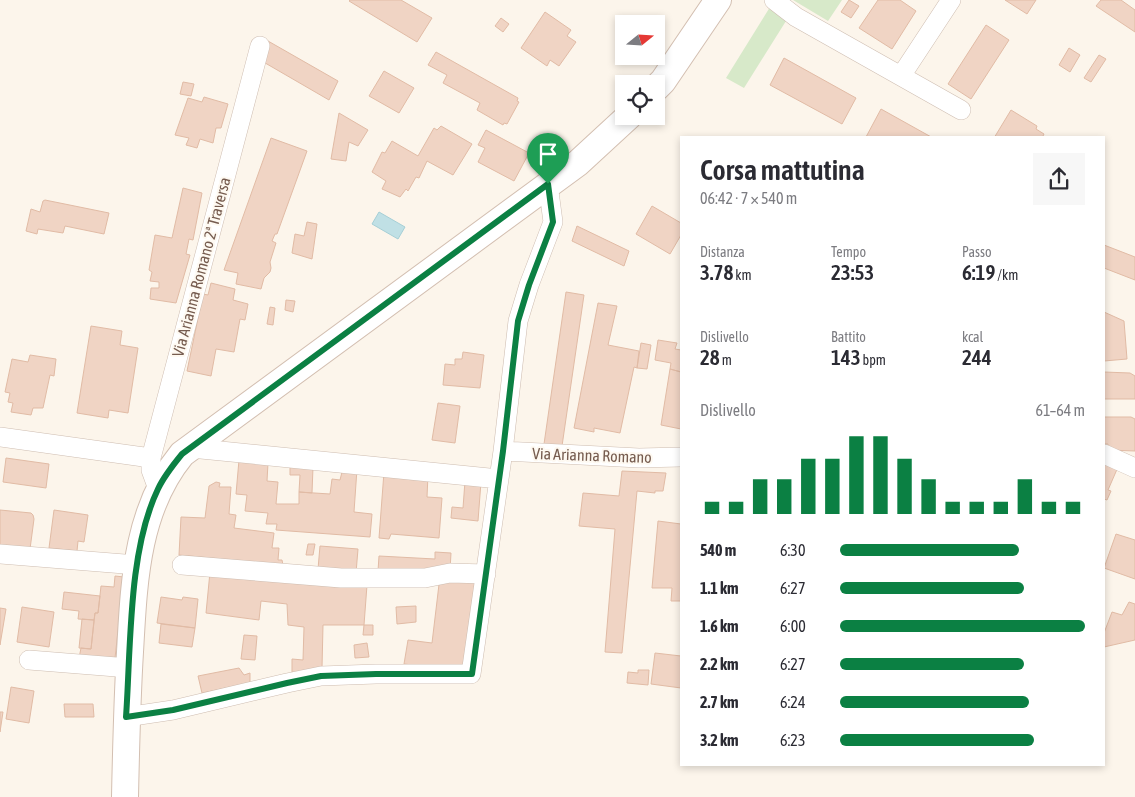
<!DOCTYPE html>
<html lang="it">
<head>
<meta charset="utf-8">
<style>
	body { margin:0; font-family:"Asap Condensed",sans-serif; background:#f7f7f7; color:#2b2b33; height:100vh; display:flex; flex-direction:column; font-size:19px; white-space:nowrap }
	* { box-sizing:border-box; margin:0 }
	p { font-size:16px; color:#7c7c81 }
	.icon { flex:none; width:28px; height:28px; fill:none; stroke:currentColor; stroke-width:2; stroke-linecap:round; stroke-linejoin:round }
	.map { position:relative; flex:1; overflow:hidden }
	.panel { position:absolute; left:680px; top:136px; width:425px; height:630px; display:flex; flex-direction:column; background:#fff; border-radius:0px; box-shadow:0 2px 8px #0003 }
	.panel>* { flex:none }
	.needle { width:32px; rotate:72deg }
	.tools { position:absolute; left:615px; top:15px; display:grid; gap:10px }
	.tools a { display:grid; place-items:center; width:50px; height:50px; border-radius:0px; background:#fff; box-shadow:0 2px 8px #0003; font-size:25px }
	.pin { position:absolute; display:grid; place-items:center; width:42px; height:42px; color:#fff; margin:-51px -21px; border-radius:50% 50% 50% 0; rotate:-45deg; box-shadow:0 0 5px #0007 }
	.pin .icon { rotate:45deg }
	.round { display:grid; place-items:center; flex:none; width:52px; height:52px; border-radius:0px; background:#f7f7f7 }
	.overview { display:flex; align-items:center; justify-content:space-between; height:85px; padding:0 20px }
	h1 { font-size:28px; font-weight:600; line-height:38px }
	.stats { display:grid; grid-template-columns:repeat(3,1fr); gap:8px; height:85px; padding:5px 20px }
	.stats div { display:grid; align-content:center }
	.stats b { font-size:21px; font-weight:600 }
	.stats small { font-size:14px; font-weight:400 }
	.stats p { font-size:14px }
	.chart { height:140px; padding:10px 20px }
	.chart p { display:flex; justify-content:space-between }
	.chart svg { width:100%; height:90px; margin-top:5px; stroke:#0b8043; stroke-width:6 }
	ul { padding:0 20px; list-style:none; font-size:16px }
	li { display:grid; grid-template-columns:80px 60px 1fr; align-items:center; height:38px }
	li i { height:12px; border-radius:6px; background:#0b8043 }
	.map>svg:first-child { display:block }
	.green { fill:#d7e9c9 }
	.water { fill:#c0e0e5; stroke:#a6cfd6 }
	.building { fill:#f0d4c4; stroke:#e1bba5 }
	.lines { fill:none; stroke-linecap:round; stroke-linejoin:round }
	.street-casing { stroke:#cebdb1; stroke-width:20 }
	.secondary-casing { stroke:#d3bfb1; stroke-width:28 }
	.street { stroke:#fff; stroke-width:19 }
	.secondary { stroke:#fff; stroke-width:26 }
	.route-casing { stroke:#fff; stroke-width:10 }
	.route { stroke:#0b8043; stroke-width:6 }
	.labels { text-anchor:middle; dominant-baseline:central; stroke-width:4; stroke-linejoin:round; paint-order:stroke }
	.street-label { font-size:16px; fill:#765c4f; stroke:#fef9f1 }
</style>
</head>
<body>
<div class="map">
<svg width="1135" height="797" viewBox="0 0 1135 797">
	<rect width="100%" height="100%" fill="#fcf5eb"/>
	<!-- green -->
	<path class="green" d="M793,0H842L828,21Z
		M770,7L786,21L744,88L726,78Z"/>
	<!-- water -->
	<path class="water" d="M379,212L405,227L398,239L372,224Z"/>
	<!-- building -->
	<path class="building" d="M350,0H401L432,18L417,42L349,1Z
		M849,0L859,6L851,18L841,12Z
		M878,0H900L916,11L892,49L859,28Z
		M1005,0H1036L1027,14Z
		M1101,0H1121L1135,10V32L1096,6Z
		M545,12L571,30L567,36L576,42L559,66L550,60L547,66L521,48Z
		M501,18L509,24L503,32L495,26Z
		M986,25L1009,40L971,99L948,84Z
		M268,41L338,81L329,100L260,60Z
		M1069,48L1080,55L1070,72L1059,65Z
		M436,52L518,98L517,101L519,102L507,124L504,123L503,125L477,110L480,103L443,83L447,75L428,65Z
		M1099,55L1106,59L1091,82L1084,78Z
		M784,58L856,98L842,124L770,85Z
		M384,71L414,88L399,113L369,96Z
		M183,82L194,84L191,96L180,94Z
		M204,97L228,104L221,128H216L213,143L200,139L197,148L186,145L189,138L175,135L188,98L202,102Z
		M881,109L933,138L866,137Z
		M1011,110L1037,126L1036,129L1044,134L1042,138H994Z
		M339,113L368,130L358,146L349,142L346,161L331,159Z
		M441,126L472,144L453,175L427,161L419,178L416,177L408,191L406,189L400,197L382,189L386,181L372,172L382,152L385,153L392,141L418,156L434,128L437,130Z
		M486,130L529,153L514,181L478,162L485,148L478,145Z
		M271,138L307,151L277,234H275L272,241L276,243L270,262L271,268L270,272L264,278L261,289L236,284L238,273L224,270Z
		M183,188L202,193L193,240L189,239L186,254L190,255L176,303L150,299L151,288H159V282L150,281L152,272L149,270L155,235L172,238Z
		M45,200L109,213L104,234L65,226L63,233L38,229L37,234L26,231L31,209L40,212L43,201Z
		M652,206L681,223V235L670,254L636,234Z
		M307,222L317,224L312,259L292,253L295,234L304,236Z
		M577,226L629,251L624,266L572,241Z
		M1104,245L1135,257V280L1104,268Z
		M211,283L235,289L233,300L248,304L245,320L240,319L234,352L216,349L211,376L187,371L203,294L208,295Z
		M566,292L584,295L562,446L544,444Z
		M286,300L295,301L293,312L285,310Z
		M598,303L617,306L608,345L639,351L637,368L634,367L620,433L594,428V432L574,428Z
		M270,307L275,308L273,325L267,324Z
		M1104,312L1124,321L1127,359L1104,361Z
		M91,326L122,331L120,345L138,348L128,413L109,410L108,418L77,413Z
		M658,340L677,343L675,349L681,350V372L670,369L671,363L655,360Z
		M641,343L651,345L647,369L637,368Z
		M463,352L484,355L480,388L443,385L445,364L455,365V359H462Z
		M30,355L56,359L54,376L50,375L43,408H33L31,415L11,412L13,403L8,402L10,393L5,392L12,359L28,362Z
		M670,369L681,372V429L661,425Z
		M1104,372L1130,373L1135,376V399H1104Z
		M438,403L460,406L455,443L432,440Z
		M1104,417H1131L1135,419V451L1108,450V444H1104Z
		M6,458L49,464L46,488L3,482Z
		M239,460L268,463L267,481L278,482L276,504H299V492L330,494L332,479L340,480L343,468L357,469L354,512L372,514L370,537L276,530L277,524H266L268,513L245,511L247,495L236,494Z
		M1104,461L1118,467L1108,490L1111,491L1107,500L1104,499Z
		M290,464L313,467L312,493L299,492L300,475H290Z
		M622,471L666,473L663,491H655V493L637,491L622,653L605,652L615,529L579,526L583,493L619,496Z
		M384,472L428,475L427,497L442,498L439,538L391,534L389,539L379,538Z
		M465,481L481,482L478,521L451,518L452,507L463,508Z
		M216,482L220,483L219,487H231L229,514L236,515L234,528L274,533L272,548H279L278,560H282L283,565L179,555L181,517L205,518L209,486Z
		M0,510L31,513L33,515L34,519L30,549L0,551Z
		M54,510L88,515L84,542L78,541L77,551L49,548Z
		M658,521L681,524V601H671L672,588H652Z
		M1116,534L1135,540V579L1104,568Z
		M308,544H315L313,555H306Z
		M320,546L358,549L356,573L318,569Z
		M435,552L451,553L450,570L378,571L379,556L435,559Z
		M210,572L367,585L364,625H323L322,668L292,673V659L303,660L304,627L288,625L287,604L261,601L259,620L206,613Z
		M115,576L124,577L115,658H79L81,648L91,649L95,613H98L101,586L114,587Z
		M440,576L476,579L467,671L404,664L408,640L432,643Z
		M64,592L100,596L98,613H95L94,620L78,619L79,611L62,609Z
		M161,597L182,600L183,597L198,599L195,628L157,623Z
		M1129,602L1135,604V640L1104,647V633L1112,612L1122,615Z
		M416,606V622L397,624L396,607Z
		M22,607L54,612L49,647L17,642Z
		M0,608L6,609L0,645Z
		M82,619L94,620L91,649L79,648Z
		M161,624L195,628L192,647L159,643Z
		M364,625H373V635H363Z
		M244,635L257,636L255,660L241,659Z
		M367,643L369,657L355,658L354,645Z
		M655,653L681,656V688L651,684Z
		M239,668L244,675L250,673V683L202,693L198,676Z
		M638,670H649L648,685L627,683L628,672L638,673Z
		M11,687L34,691L29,723L6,719Z
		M64,704H93L94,717H65Z
		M0,712H3L0,732Z"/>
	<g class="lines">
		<!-- street casing -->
		<g class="street-casing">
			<path id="street" d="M774,0L796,17L961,110
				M901,76L951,0
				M0,437L151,458
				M191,448L499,479
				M503,451L639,458L681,457
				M1104,454L1135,468
				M158,489L151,470V458L260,46
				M0,554L137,565
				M182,565L341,578H425L450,573L486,574
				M29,660L129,668
				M126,717L173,710L287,683L321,676L376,674H471L503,451L518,321L529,285L553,222L548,184"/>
		</g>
		<!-- secondary casing -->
		<g class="secondary-casing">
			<path id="secondary" d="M656,88L663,81L718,0
				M125,797C126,749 127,701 130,652C134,583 136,510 182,454L578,163L629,116"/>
		</g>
		<!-- street -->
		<use href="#street" class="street"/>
		<!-- secondary -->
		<use href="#secondary" class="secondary"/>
	</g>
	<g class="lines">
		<!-- route casing -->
		<g class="route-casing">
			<path id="route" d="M548,184L553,222L529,285L518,321L503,451L472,674H376L321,676L287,683L173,710L126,717C131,647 128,551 158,489C164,476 173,465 182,454Z"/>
		</g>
		<!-- route -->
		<use href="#route" class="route"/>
	</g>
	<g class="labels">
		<!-- street labels -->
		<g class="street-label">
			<text transform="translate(201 267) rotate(-75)">Via Arianna Romano 2ª Traversa</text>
			<text transform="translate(592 455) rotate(2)">Via Arianna Romano</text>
		</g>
	</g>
</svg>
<div class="tools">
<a><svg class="needle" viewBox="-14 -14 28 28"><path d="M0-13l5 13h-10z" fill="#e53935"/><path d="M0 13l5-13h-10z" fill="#7c7c81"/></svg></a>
<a><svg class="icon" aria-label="locate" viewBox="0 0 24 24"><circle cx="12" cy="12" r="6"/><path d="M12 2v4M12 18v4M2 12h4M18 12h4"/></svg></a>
</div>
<div class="pin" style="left:548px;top:184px;background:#1e9e55"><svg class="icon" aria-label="arrive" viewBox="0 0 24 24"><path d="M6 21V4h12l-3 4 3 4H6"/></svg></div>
<section class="panel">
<div class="overview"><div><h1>Corsa mattutina</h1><p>06:42 · 7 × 540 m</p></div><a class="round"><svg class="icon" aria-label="share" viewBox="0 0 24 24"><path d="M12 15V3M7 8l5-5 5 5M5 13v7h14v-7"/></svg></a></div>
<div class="stats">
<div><p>Distanza</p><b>3.78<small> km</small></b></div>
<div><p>Tempo</p><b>23:53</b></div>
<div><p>Passo</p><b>6:19<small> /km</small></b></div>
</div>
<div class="stats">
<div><p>Dislivello</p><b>28<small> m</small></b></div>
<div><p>Battito</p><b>143<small> bpm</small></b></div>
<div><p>kcal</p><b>244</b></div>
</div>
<div class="chart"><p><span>Dislivello</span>61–64 m</p>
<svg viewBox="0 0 160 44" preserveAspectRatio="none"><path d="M5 44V38M15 44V38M25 44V27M35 44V27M45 44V17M55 44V17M65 44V6M75 44V6M85 44V17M95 44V27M105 44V38M115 44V38M125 44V38M135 44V27M145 44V38M155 44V38"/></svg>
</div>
<ul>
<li><b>540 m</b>6:30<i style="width:73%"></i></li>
<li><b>1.1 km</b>6:27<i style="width:75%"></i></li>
<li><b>1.6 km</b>6:00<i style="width:100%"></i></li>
<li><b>2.2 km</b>6:27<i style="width:75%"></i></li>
<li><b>2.7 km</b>6:24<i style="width:77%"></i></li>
<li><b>3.2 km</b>6:23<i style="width:79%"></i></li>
</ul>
</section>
</div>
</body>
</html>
